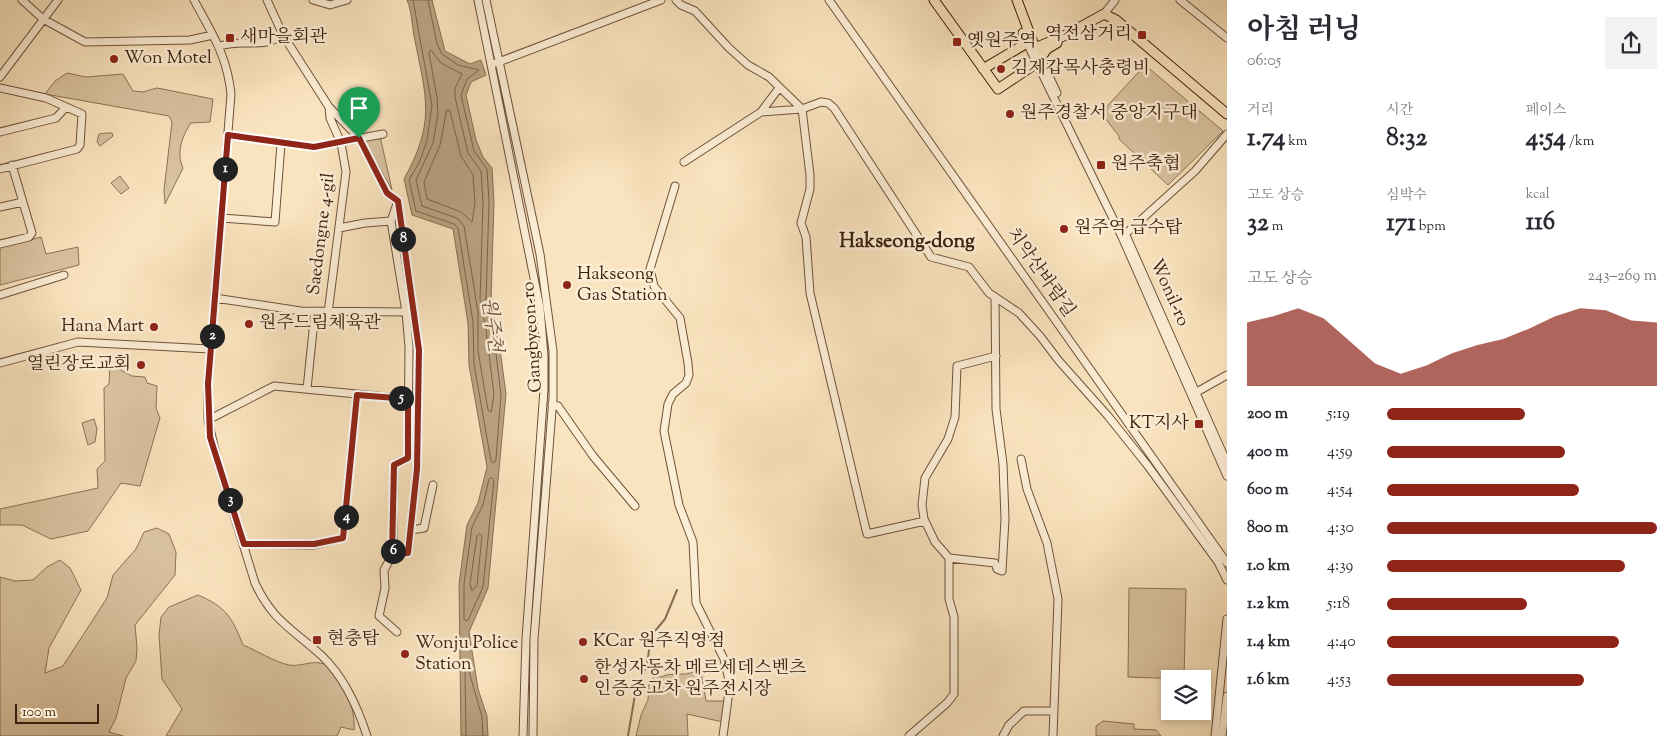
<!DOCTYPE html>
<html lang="ko">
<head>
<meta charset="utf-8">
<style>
	body { margin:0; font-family:"Sorts Mill Goudy","Noto Serif KR",serif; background:#f2f2f3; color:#2b2b33; height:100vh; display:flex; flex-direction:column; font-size:19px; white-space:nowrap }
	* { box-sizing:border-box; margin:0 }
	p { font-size:16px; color:#7c7c81 }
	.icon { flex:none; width:28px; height:28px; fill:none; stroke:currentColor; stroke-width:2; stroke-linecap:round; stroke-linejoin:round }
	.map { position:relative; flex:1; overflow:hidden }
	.side { display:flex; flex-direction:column; background:#fff; width:450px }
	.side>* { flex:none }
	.fabs { position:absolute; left:1161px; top:670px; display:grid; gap:10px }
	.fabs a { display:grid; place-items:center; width:50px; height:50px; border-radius:0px; background:#fff; box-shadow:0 2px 8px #0003; font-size:25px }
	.scale { position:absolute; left:15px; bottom:12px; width:84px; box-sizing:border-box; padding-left:5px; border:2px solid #3e220d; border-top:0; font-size:14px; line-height:18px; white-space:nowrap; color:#3e220d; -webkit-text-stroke:4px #fcedd5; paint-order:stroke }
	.pin { position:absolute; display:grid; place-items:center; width:42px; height:42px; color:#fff; margin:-51px -21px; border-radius:50% 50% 50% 0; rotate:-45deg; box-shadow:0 0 5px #0007 }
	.pin .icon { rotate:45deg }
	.km { position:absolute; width:25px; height:25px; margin:-12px; border-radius:50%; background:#222; color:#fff; font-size:14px; line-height:25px; text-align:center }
	.round { display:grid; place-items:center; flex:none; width:52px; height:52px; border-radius:0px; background:#f2f2f3 }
	.head { display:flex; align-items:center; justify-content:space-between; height:85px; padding:0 20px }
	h1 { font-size:28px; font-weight:700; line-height:38px }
	.figures { display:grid; grid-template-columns:repeat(3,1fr); gap:8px; height:85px; padding:5px 20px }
	.figures div { display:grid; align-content:center }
	.figures b { font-size:25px; font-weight:700 }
	.figures small { font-size:14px; font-weight:400 }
	.figures p { font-size:14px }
	.chart { height:140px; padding:10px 20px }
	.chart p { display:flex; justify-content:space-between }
	.chart svg { width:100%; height:90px; margin-top:5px; fill:#8f2418; opacity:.7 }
	ul { padding:0 20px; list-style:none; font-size:16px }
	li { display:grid; grid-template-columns:80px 60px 1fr; align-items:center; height:38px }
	li i { height:12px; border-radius:6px; background:#8f2418 }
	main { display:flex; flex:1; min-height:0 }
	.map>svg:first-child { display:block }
	.green { fill:#dac3a1; stroke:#8c7257 }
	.water { fill:#baa282; stroke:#886f53 }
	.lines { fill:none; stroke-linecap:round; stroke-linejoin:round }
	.shore { stroke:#7c6248; stroke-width:1 }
	.stream { stroke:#886f53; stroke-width:2 }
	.minor-casing { stroke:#6d523a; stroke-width:9 }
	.major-casing { stroke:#3e220d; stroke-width:11 }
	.minor { stroke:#fcedd5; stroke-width:7 }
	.major { stroke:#fae4bf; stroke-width:9 }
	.route-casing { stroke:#fff; stroke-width:10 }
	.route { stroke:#8f2418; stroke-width:6 }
	.poi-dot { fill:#8f2418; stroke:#fcedd5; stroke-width:2 }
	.labels { text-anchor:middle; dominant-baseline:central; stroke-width:5; stroke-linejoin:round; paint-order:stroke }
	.poi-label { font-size:18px; fill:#3e220d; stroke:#fcedd5; text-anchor:start }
	.street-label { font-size:18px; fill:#3e220d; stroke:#fcedd5 }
	.water-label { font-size:19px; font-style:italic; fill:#694f36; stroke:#fcedd5 }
	.quarter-label { font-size:20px; font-weight:bold; fill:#3e220d; stroke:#fcedd5 }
</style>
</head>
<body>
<main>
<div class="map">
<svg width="1227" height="736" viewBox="0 0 1227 736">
	<rect width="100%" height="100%" fill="#fae4bf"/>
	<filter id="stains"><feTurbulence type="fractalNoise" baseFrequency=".004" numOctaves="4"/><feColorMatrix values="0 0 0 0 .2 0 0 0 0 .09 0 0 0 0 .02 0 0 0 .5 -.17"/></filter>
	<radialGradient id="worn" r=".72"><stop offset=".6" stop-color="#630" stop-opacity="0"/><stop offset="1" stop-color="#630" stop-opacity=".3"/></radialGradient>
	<!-- green -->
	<path class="green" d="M1145,65L1223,131L1168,185L1119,139V136L1101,113Z
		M67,73L86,77L123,74L133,91L143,92L157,88L213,99L210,122L191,123C182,136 176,153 183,168L165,204L164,190L172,122L169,116L45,94L55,81Z
		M107,133H112L113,136L100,146L97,142L99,134Z
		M380,136L392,190L364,140Z
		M120,176L129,188L121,194L111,183Z
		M41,237L46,254L78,247L79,265L0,285V248Z
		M110,364L132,376L145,377L147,383L157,386L156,408L160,418L140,486L121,483L88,531L51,539L22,525H0V509L98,488L97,469L105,461L104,388L109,384Z
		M94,419L97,429L95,442L88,445L82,423Z
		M157,528L169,534L176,552L175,575L135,625L137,648L136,661L126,678L116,718L109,732L123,736H0V577L15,581L33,580L47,567L60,560L70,568L81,590L49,648L45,673L63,666L107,598L113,575L136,549L144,532Z
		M1129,588L1186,589L1184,679L1128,677Z
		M198,595C226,607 232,617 243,645C258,651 274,662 289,665C299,667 310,661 320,663C343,666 356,711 354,730L341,727L337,736H166L182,709L162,679L159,635L161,617L169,607Z
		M700,666L706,701H726L723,722L687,714L688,736H636L641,715L648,700L649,683L656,674L661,677C676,670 689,680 700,666Z
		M1103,721L1134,724V729L1156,730L1161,736H1096V726Z"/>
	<!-- water -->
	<path class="water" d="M407,0H432L445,51L470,64L481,60L486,75L471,82L466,95L476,140L483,157L492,168L494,202L491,300L497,327L506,394L488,588L469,632L478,689L487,716L488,736H461L459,584L467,525L478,503L487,467L469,365L468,323L453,229L412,215L404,179C435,123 427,100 415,41C412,28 412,11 407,0Z"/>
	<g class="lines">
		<!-- shore -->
		<path class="shore" d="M413,0L432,105L427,140L420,161L409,180L416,211L454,224L458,228L473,322L474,364L491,461L494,463L496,459L501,395L493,328L486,300L489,202L487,169L474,151L461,95L467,79L479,70L458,65L442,54L437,44L428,0
			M431,50L441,63L462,74L455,88V97L468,153L481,171L483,202L480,300L486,329L494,395L491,412L488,410L478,351V312L464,226L457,218L422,206L416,180L433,143L438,114L437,97L429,53Z
			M447,110L450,111L461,156L473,175L475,203L472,222L461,212L427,199L424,182L440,145Z
			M492,478L494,480L483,587L468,620L466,621L464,619V584L472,527L483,505L489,479Z
			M480,534L482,536L477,585L472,591L470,584L477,536Z
			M466,736L465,671L468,668L482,717L483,736"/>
		<!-- stream -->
		<path class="stream" d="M628,736L636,689L647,665L651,636L665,619L677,590"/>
		<!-- minor casing -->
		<g class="minor-casing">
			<path id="minor" d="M22,0L43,19L85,42L190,40L213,35
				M194,0C212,34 227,55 231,94L208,384V420L218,463L255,583C273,622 293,629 322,656C344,677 358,708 367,736
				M267,0L283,35L329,107L330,118L341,143L346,172L328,313
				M313,0L330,5L347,0
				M478,0L540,308L544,356V389L526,639L523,736
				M486,0L540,254L553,351V398L534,639L533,736
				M676,0L681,5L695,11L729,48L748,65L769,77L802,109L810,175V189L801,223L806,237L810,293L867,534L925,521
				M829,0L1227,563
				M1180,0L1227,38
				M1104,14L1115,0
				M1027,43L1122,237L1227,476
				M220,46C247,38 259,50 283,35
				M1031,46L1041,59L1057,93
				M496,63L661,0
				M0,77L58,0
				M0,88L46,98L82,114L80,145L77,149L0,169
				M329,107L359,138L387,193L398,201
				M761,112L802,109L821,102L828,103L834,108L931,257L969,267L989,293L1019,313L1040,336L1059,361L1108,416L1148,466L1218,562L1227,580
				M0,132L56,118L66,107
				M228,135L314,147L383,134
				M684,162L761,112L779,88
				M675,186L650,269L654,286L680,318L688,363L689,375L686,383L673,394L668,404L664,431L679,505L693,542L696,603L724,659L730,684L723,736
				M0,207L23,202
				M221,218L275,222L281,144
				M339,228L365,223L391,221
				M1125,233L1227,463
				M1122,237L1195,171L1227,134
				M0,244L29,237L32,233L12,165
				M0,295L64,275
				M995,297L996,409L1003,464L1005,519L1002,571
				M215,298L301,311L406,312
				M0,363L78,342L210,349
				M307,389L315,311
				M1195,393L1227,375
				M552,405L558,406L593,456L635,506
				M208,420L274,386L408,399
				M1021,459L1027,489L1047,543L1058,599L1053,736
				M411,530L424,528L433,485
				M244,544L314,545L343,538L357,395
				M393,554L408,553L417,469L419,350L398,202
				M949,558L995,563L997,569L1002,571
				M397,632L379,616L385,588L384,570L393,554L394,465L408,458L409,347L406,312L391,221L398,201
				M909,736L947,703L954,694V617L949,599V558L935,542L924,519L922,505L925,478L948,439L955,417L957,366L996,356
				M1003,736L1009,725L1024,711H1054
				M1215,736L1227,619
				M1222,736L1227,696"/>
		</g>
		<!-- major casing -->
		<g class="major-casing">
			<path id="major" d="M934,0L998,89L1037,63L1047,49L1057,43
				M1017,0L1035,48L1066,35L1104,14L1116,20L1227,114
				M983,69L1027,43L1023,33"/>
		</g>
		<!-- minor -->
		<use href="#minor" class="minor"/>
		<!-- major -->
		<use href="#major" class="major"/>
	</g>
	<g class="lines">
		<!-- route casing -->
		<g class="route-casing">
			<path id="route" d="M228,135L314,147L359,138L387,193L398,201L419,350L417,469L408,553L392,554L394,465L408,458V399L357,395L343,538L314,544H244L210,437L208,384Z"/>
		</g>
		<!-- route -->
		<use href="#route" class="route"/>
	</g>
	<!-- markers -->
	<g class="poi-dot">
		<rect x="1137" y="30" width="10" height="10" rx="2.5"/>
		<rect x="225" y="33" width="10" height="10" rx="2.5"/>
		<rect x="952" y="37" width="10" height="10" rx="2.5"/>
		<circle cx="114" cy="59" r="5"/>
		<circle cx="1001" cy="69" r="5"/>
		<circle cx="1010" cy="114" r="5"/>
		<rect x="1096" y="160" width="10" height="10" rx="2.5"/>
		<circle cx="1064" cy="229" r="5"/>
		<circle cx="567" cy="285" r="5"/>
		<circle cx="249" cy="324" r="5"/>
		<circle cx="154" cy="327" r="5"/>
		<circle cx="141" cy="365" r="5"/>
		<rect x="1194" y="419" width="10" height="10" rx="2.5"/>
		<rect x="312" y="635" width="10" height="10" rx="2.5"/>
		<circle cx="583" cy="642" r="5"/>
		<circle cx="405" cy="654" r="5"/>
		<circle cx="584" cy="679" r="5"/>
	</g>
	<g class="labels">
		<!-- poi labels -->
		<g class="poi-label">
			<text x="1132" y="35" text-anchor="end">역전삼거리</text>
			<text x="240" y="38">새마을회관</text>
			<text x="967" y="42">옛원주역</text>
			<text x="124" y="59">Won Motel</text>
			<text x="1011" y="69">김제갑목사충령비</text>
			<text x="1020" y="114">원주경찰서 중앙지구대</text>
			<text x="1111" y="165">원주축협</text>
			<text x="1074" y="229">원주역 급수탑</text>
			<text x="577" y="275">Hakseong<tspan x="577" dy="21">Gas Station</tspan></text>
			<text x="259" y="324">원주드림체육관</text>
			<text x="144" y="327" text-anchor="end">Hana Mart</text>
			<text x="131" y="365" text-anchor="end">열린장로교회</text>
			<text x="1189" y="424" text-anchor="end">KT지사</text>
			<text x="327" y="640">현충탑</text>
			<text x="593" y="642">KCar 원주직영점</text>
			<text x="415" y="644">Wonju Police<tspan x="415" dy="21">Station</tspan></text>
			<text x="594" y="669">한성자동차 메르세데스벤츠<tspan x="594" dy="21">인증중고차 원주전시장</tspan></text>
		</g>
		<!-- street labels -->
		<g class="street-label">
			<text transform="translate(322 234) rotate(-83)">Saedongne 4-gil</text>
			<text transform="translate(1040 273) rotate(55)">치악산바람길</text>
			<text transform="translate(1169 293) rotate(66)">Wonil-ro</text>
			<text transform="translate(533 337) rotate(-94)">Gangbyeon-ro</text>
		</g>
		<!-- water labels -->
		<g class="water-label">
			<text transform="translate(491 325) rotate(82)">원주천</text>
		</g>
		<!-- quarter labels -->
		<g class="quarter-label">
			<text x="907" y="242">Hakseong-dong</text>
		</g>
	</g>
	<rect width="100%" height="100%" filter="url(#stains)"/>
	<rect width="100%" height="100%" fill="url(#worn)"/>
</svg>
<div class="fabs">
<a><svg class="icon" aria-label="layers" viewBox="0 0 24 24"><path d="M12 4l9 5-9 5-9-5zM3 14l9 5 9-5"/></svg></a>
</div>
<div class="scale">100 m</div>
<div class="pin" style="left:359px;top:138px;background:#1e9e55"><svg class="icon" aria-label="arrive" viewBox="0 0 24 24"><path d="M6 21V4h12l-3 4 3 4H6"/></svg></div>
<b class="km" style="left:225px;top:169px">1</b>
<b class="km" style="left:212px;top:336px">2</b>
<b class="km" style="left:230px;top:500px">3</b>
<b class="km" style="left:346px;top:517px">4</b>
<b class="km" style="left:401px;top:398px">5</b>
<b class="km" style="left:393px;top:551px">6</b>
<b class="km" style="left:403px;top:239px">8</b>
</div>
<section class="side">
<div class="head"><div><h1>아침 러닝</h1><p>06:05</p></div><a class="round"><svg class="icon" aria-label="share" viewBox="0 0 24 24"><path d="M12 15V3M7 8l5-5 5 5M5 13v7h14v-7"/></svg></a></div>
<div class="figures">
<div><p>거리</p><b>1.74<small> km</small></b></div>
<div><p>시간</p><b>8:32</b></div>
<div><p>페이스</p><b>4:54<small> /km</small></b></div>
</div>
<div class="figures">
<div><p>고도 상승</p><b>32<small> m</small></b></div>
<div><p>심박수</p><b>171<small> bpm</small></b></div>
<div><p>kcal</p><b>116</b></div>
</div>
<div class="chart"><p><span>고도 상승</span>243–269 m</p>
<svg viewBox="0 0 160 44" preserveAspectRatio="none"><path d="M0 44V13L10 10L20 6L30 11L40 22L50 33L60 38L70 34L80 28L90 24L100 21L110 16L120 10L130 6L140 7L150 12L160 13V44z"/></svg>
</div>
<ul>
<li><b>200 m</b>5:19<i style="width:51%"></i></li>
<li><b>400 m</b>4:59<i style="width:66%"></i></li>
<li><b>600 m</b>4:54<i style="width:71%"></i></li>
<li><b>800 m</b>4:30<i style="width:100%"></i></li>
<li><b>1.0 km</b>4:39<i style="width:88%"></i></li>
<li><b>1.2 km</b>5:18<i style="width:52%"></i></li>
<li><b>1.4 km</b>4:40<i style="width:86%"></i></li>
<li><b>1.6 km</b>4:53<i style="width:73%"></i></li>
</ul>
</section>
</main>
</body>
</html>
